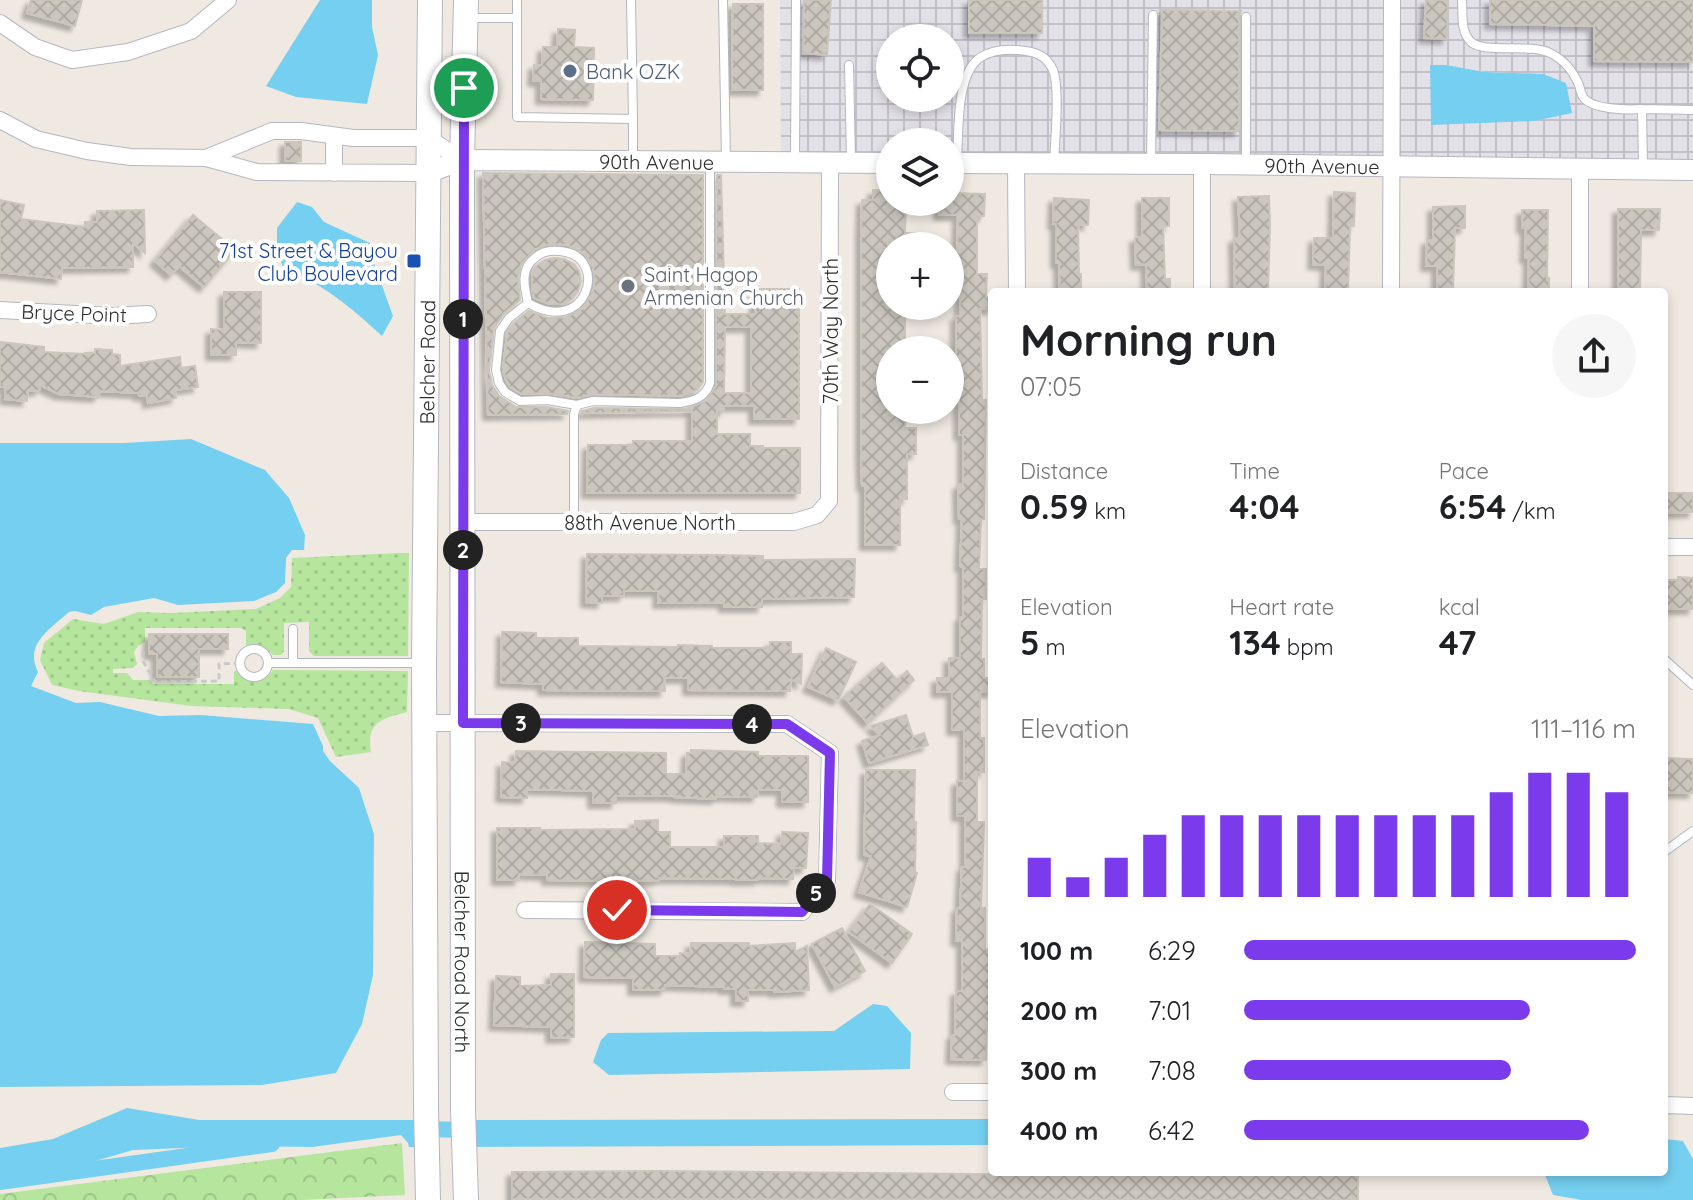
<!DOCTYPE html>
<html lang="en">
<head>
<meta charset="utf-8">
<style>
	body { margin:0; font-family:Quicksand,sans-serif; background:#f6f6f6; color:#202124; height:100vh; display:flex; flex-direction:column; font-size:30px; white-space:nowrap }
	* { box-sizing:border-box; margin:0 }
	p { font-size:26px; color:#757577 }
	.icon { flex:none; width:44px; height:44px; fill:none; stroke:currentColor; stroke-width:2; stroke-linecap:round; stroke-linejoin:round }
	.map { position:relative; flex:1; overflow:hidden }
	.side { position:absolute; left:988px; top:288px; width:680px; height:888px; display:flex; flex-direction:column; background:#fff; border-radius:8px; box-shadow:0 4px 12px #0003 }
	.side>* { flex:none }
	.buttons { position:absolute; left:876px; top:24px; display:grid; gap:16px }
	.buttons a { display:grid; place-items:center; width:88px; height:88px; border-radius:50%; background:#fff; box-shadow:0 4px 12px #0003; font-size:40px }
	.pin { position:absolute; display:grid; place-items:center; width:68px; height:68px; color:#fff; margin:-34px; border:4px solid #fff; border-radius:50%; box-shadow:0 2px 8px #0007 }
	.km { position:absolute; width:40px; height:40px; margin:-20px; border-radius:50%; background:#222; color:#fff; font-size:22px; line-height:40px; text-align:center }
	.round { display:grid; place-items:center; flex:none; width:84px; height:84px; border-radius:42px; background:#f6f6f6 }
	.headline { display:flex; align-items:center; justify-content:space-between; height:136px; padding:0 32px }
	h1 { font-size:44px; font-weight:800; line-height:60px }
	.metrics { display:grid; grid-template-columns:repeat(3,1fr); gap:12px; height:136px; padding:8px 32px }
	.metrics div { display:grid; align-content:center }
	.metrics b { font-size:34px; font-weight:800 }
	.metrics small { font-size:22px; font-weight:400 }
	.metrics p { font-size:22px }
	.chart { height:224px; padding:16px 32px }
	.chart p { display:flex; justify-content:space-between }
	.chart svg { width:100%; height:144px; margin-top:8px; stroke:#7c3aed; stroke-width:6 }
	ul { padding:0 32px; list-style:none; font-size:26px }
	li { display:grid; grid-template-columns:128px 96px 1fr; align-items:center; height:60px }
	li i { height:20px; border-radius:10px; background:#7c3aed }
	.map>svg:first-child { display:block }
	.industrial { fill:url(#industrial-grid); fill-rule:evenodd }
	.grass { fill:url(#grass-dots) }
	.forest { fill:url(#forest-crowns) }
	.water { fill:#75cff0 }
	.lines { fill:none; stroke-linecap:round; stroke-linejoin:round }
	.canal { stroke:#75cff0; stroke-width:16 }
	.building { fill:url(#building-cross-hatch); stroke:#cbc5ba; stroke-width:2; fill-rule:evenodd; filter:url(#shadow) }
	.service-casing { stroke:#b4b7c1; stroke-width:10 }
	.minor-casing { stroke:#b4b7c1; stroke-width:18 }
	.tertiary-casing { stroke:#b4b7c1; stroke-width:22 }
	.secondary-casing { stroke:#b4b7c1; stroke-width:26 }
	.path { stroke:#c9c9c9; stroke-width:3; stroke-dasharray:6 4; stroke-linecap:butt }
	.service { stroke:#fff; stroke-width:8 }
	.minor { stroke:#fff; stroke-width:16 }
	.tertiary { stroke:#fff; stroke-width:20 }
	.secondary { stroke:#fff; stroke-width:24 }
	.route-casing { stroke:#fff; stroke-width:16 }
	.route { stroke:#7c3aed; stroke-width:10 }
	.service-dot { fill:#5c6f8a; stroke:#fff; stroke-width:3 }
	.transit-dot { fill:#1a4fb4; stroke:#fff; stroke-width:3 }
	.worship-dot { fill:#6b7280; stroke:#fff; stroke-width:3 }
	.labels { text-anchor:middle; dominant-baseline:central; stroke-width:8; stroke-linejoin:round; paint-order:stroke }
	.service-label { font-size:20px; fill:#4e5e75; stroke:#fff; text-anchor:start }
	.street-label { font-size:20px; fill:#2e2e2e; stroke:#fff }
	.transit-label { font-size:20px; fill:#164399; stroke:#fff; text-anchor:end }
	.worship-label { font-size:20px; fill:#5b616d; stroke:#fff; text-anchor:start }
</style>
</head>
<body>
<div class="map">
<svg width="1693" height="1200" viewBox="0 0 1693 1200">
	<defs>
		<pattern id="industrial-grid" width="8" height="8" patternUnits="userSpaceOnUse" patternTransform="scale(2)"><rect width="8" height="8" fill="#e3e1e8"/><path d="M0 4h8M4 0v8" fill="none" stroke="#c3c1c7"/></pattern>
		<pattern id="grass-dots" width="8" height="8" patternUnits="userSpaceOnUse" patternTransform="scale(2)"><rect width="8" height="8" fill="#b6e59e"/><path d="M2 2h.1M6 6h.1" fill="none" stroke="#9dc588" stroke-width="1.8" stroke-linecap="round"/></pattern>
		<pattern id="forest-crowns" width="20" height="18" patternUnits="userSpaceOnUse" patternTransform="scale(2)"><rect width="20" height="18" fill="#b6e59e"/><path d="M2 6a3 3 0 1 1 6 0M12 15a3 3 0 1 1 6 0" fill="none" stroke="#9dc588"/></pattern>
		<pattern id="building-cross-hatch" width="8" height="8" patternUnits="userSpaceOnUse" patternTransform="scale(2)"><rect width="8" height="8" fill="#cbc7bf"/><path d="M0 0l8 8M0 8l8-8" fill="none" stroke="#afaba4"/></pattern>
		<filter id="shadow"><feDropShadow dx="-5" dy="5" stdDeviation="2" flood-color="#0004"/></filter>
	</defs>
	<rect width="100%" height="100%" fill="#efe9e1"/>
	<!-- industrial -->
	<path class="industrial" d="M780,0H1384L1383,158L950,154V142H890V154L781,153ZM890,38H950V98H890Z
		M1400,0H1693V161L1399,158ZM1446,65L1484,72L1543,74L1432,125Z"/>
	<!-- grass -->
	<path class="grass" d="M398,553H409L408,656H314L309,651V622L284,623V651L281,655H273C265,646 257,641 246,647V631L241,628H145V642L138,646L134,652L137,664L133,668L113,669V673H127L133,680H150L153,684H234V671H238C247,686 264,684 273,670L408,671L407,712C382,719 366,721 371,752L336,757L318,718L289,709L191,706L79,691L52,685L40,660L44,643L73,619L104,624L138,612L171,613L256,609L280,598L291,587L292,558Z"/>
	<!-- forest -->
	<path class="forest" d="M402,1143L405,1195L300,1200H0V1194Z"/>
	<!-- water -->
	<path class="water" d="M320,0H372V27L378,55L367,104L296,97L266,86Z
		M1430,65H1446L1484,72L1543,74L1566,83L1572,113L1534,121L1431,125Z
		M297,202L312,207L324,222L372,244V258L393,316L382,336C352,308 322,283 283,268L277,248V228Z
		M191,439L265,470L289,498L305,535L304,550H292L286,558L285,583L276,592L254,601L178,605L154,598L104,607L91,615L75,611L69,612C50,629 24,644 38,672L31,686L76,703L100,702L159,716L201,715L313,724L323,746V751L330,761L359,788L374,834L373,975L362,1024L336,1073L262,1085L0,1087V443H125Z
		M873,1004L887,1006L911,1033L910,1069L609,1075L593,1062L601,1040L608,1033L834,1031Z
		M127,1108L199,1120H418V1147H409L408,1143L401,1135L312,1147L232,1146L133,1150L20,1183L0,1186V1148L53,1139Z
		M992,1119V1145L473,1147L472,1120Z
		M1664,1139L1683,1141L1693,1159V1200H1582L1553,1195L1545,1175L1521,1172H1664Z"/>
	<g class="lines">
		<!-- canal -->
		<path class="canal" d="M418,1129L470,1130
			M0,1182L272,1144"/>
	</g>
	<!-- building -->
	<path class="building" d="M31,0H82L75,26L27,13Z
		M804,0H831L827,55L803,53Z
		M969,0H1042V33H969Z
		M1426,0H1448L1447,39L1424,38Z
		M1490,0H1693V62L1594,61V26L1490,24Z
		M733,4H763V90H732Z
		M1162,10L1241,11L1239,17V131L1159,130Z
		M558,29L575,30L574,47L594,48L593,100L541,99V81H533L534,65H542L543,47H557Z
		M285,142H301V161H285Z
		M483,173L703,175V382L697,390L680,396L593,394L577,398L547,393L522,394L510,387L506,380L503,370L507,334L514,323L529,311L548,318L567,317L582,309L592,295L595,281L593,267L585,254L568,245L549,244L535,249L521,264L518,278L520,300L504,313L494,328L489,371L492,385L499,396L516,407H547L568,411L567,414L488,415Z
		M717,175H721L725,314H755V289H799V419H754V406H724V411H717V434H750V446H763V448H800V493H587L588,445H633V441H692V411L582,413V411L594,408L686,409L706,401L716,386ZM725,327H751V393H724Z
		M873,190L890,191V202H906L905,233H917V246H890V306H905V350H890V415H906L905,428H916V454H907V499H900V545H865V486H862L861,454V234L862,200H873Z
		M1334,192L1355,193L1354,226H1350L1348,292H1325L1326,265L1313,264L1314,238H1333Z
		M950,193L985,194L984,216H977V274H987L986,297H992V309H980L982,400H986L984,519H981L979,569H986V599H982L981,659H984V678H992V692H980V738H984V772H977V822H984L981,908H985V949H992L991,1025H987L986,1060L951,1059L952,1035H955L956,991H962V941H956L957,908H960L962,867H965V816H957V781H964V730H952V692H937V678H949V658H960V617H963V567L960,566L962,519H959L958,485L963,484V435H959V393H954V358H956V316H960L961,266H957L958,215H939V202H950Z
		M1269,196L1270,225L1268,292H1235L1234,238H1240L1238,197Z
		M1054,198L1089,200L1088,225L1078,224L1079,274H1081V292H1060L1059,263H1056V224H1053Z
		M1142,198H1169V226H1163L1165,279H1170V292H1147L1146,264L1136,265L1135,238L1142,237Z
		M0,200L24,205L21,219L85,227V222H97V211L144,210L145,253L133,243V267L62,268L61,279L0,272Z
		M1465,206V228H1455L1453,292H1437V266H1426L1427,240H1433V207Z
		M1618,209H1660L1659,230H1641L1640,292H1618Z
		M1522,210H1548L1547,278H1549V292H1528L1529,258H1525L1526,228H1522Z
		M193,215L235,250L204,287L179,266L171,275L155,261Z
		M554,258L564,259L574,264L579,271L581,281L578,291L572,299L563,304H550L534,298L532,289V274L536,266L545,260Z
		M224,292H261V343L236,342V355H211V329L224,330Z
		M0,342L44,347V352L85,354V353H95V349L112,350V354L120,355V366L180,357L181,368L195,366L198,387L175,390L176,398L148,403L147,395L139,396L138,393L100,391L98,397L59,394L40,385L39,391L28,390L27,401L5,399L6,387H0Z
		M1664,493H1693V512L1664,513Z
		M587,554L717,555L763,556V560L855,559L854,597L762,599V607H724V602L658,603L659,591H624V596H602V603L586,602Z
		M1678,577L1693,578V609H1664V580H1678Z
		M502,632L536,633V638H578V646L678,647V645L712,646V648H770V642H791V654H802L801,684L791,679L790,691L688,690V678H664L665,691L543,690V684L501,682Z
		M149,634H228V649H199V677H157V654H149Z
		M826,648L856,662L838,700L808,687Z
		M882,663L897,680L907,671L914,680L868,723L844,697Z
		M906,715L913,737L924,733L928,745L869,763L862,741L880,735L871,726Z
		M691,750L758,752V756H808V802H782V790H758L757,797L716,796V799L676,797L677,796H616V803H593V791L527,789V798L501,797L502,762L515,763L516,751L666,753V774H686L687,753H691Z
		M1664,758L1693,759V793L1664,792Z
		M866,770H915L914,822H916L915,872L917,873L907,907L859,892L871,856L864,855Z
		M658,820V832H670V847H724V836H758V843L781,844L782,832L808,833L806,868H794L793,879L758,878V880H736V879L659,878V880L628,881L547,880V875L519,874V880H497V828H540V830L635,829V821Z
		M870,904L912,934L892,963L849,932Z
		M842,928L865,971L835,987L812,944Z
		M585,942L655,944V956H680V953L690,954L691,943H749V946L795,943V952L807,946L809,990L774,992V990H748V1001H736V989H724V987L665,985V990H633V978L584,977Z
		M551,974H574V1037L551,1038V1027L494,1025L496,976L520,977V986L551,985Z
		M655,1171L1089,1175V1174L1229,1175L1230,1173L1358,1172V1200L512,1199V1172Z"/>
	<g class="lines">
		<!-- service casing -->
		<g class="service-casing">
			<path id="service" d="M723,0L726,159
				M1462,0C1463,14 1460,31 1471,42C1484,54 1530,43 1550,53C1565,60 1573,71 1579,85C1580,89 1581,93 1583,97C1592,110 1628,110 1642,109
				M470,18H517V0
				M517,18V117L633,119L631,0
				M849,65L851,162
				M633,159V119
				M795,161L796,0
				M957,162C959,134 955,73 981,57C992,50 1005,49 1017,50C1033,51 1046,54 1053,70C1060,88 1055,141 1054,163
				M1151,163L1153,15
				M1246,164V17
				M1643,168L1642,109L1693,110
				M528,303C587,337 608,261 566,252C556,250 544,250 536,257C520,268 524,286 528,303L509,318L500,331L496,370L499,383L505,392L520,401L547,400L577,405
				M574,522V414L577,405L593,401L680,403C694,401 705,398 710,383V161
				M293,629V663
				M240 663a14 14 0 1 1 28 0a14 14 0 1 1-28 0Z
				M1664,659L1693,685
				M268,663H419
				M1664,852L1693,831"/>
		</g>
		<!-- minor casing -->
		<g class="minor-casing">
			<path id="minor" d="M0,23L35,47L72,60L128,52L191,31L228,0
				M0,120L36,139L87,151L131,157L206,158L257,172L427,173
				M334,136V173
				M206,158L272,131H301L353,138H428L462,160
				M1016,164L1017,292
				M1202,164V292
				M1580,168V292
				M1391,292L1392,0
				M0,310L113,316L148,314
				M463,522H794L817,515L829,501L830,162
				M1664,547H1693
				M424,723L787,724L830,753L827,880L802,912L525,910
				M953,1092H992
				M1664,1105L1693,1106"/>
		</g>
		<!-- tertiary casing -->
		<g class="tertiary-casing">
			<g id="tertiary">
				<path id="s1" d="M950,163L1202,164L1693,170"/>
				<path id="s2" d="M427,173L462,160L890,163"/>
			</g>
		</g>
		<!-- secondary casing -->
		<g class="secondary-casing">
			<g id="secondary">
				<path id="s3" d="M466,0L462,160L463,1110L466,1200"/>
				<path id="s4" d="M428,1200L426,1108L424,663L430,0"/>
			</g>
		</g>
		<!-- path -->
		<path class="path" d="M143,651V661L155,682L219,681V664L241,663"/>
		<!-- service -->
		<use href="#service" class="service"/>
		<!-- minor -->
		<use href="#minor" class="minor"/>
		<!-- tertiary -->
		<use href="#tertiary" class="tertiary"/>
		<!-- secondary -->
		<use href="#secondary" class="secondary"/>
	</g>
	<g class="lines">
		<!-- route casing -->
		<g class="route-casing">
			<path id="route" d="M464,88L463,723L787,724L830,753L827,880L802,912L617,910"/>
		</g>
		<!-- route -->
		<use href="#route" class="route"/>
	</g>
	<!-- markers -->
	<circle class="service-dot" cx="570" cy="71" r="8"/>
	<rect class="transit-dot" x="406" y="253" width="16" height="16" rx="4"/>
	<circle class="worship-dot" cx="628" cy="286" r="8"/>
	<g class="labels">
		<!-- service labels -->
		<g class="service-label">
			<text x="586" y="71">Bank OZK</text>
		</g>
		<!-- street labels -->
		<g class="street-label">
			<text stroke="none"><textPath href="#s2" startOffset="232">90th Avenue</textPath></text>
			<text stroke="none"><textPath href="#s1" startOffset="372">90th Avenue</textPath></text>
			<text transform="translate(74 313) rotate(2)">Bryce Point</text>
			<text transform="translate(830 331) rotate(-90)">70th Way North</text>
			<text stroke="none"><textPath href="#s4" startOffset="838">Belcher Road</textPath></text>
			<text x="650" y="522">88th Avenue North</text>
			<text stroke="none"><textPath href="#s3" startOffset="962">Belcher Road North</textPath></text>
		</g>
		<!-- transit labels -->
		<g class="transit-label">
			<text x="398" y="250">71st Street &amp; Bayou<tspan x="398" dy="23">Club Boulevard</tspan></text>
		</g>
		<!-- worship labels -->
		<g class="worship-label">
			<text x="644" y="274">Saint Hagop<tspan x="644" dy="23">Armenian Church</tspan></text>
		</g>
	</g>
</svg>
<div class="buttons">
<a><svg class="icon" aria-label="locate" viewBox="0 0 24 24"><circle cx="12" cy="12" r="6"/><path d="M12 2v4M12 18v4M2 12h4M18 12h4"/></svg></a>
<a><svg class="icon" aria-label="layers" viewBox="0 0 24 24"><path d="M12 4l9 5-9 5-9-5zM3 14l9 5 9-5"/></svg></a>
<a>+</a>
<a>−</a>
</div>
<div class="pin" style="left:464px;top:88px;background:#1e9e55"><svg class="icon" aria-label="arrive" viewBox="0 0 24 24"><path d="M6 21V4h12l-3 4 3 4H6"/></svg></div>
<div class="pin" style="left:617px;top:910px;background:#d93025"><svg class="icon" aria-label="check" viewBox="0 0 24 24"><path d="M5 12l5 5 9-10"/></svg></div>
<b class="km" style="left:463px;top:319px">1</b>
<b class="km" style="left:463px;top:550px">2</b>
<b class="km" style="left:521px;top:723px">3</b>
<b class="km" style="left:752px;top:724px">4</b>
<b class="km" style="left:816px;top:893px">5</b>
<section class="side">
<div class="headline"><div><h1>Morning run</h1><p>07:05</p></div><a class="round"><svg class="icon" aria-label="share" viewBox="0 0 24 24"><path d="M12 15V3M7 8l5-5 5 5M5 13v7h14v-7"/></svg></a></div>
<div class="metrics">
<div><p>Distance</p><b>0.59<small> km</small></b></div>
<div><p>Time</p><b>4:04</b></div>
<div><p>Pace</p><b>6:54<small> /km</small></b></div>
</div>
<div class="metrics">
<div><p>Elevation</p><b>5<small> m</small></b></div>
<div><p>Heart rate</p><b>134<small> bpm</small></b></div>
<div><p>kcal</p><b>47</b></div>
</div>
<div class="chart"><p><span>Elevation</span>111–116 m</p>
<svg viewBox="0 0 160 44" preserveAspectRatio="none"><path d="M5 44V32M15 44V38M25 44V32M35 44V25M45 44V19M55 44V19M65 44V19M75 44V19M85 44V19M95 44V19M105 44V19M115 44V19M125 44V12M135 44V6M145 44V6M155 44V12"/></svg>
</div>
<ul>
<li><b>100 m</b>6:29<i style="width:100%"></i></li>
<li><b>200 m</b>7:01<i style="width:73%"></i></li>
<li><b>300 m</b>7:08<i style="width:68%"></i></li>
<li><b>400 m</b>6:42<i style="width:88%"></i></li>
</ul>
</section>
</div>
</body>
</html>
